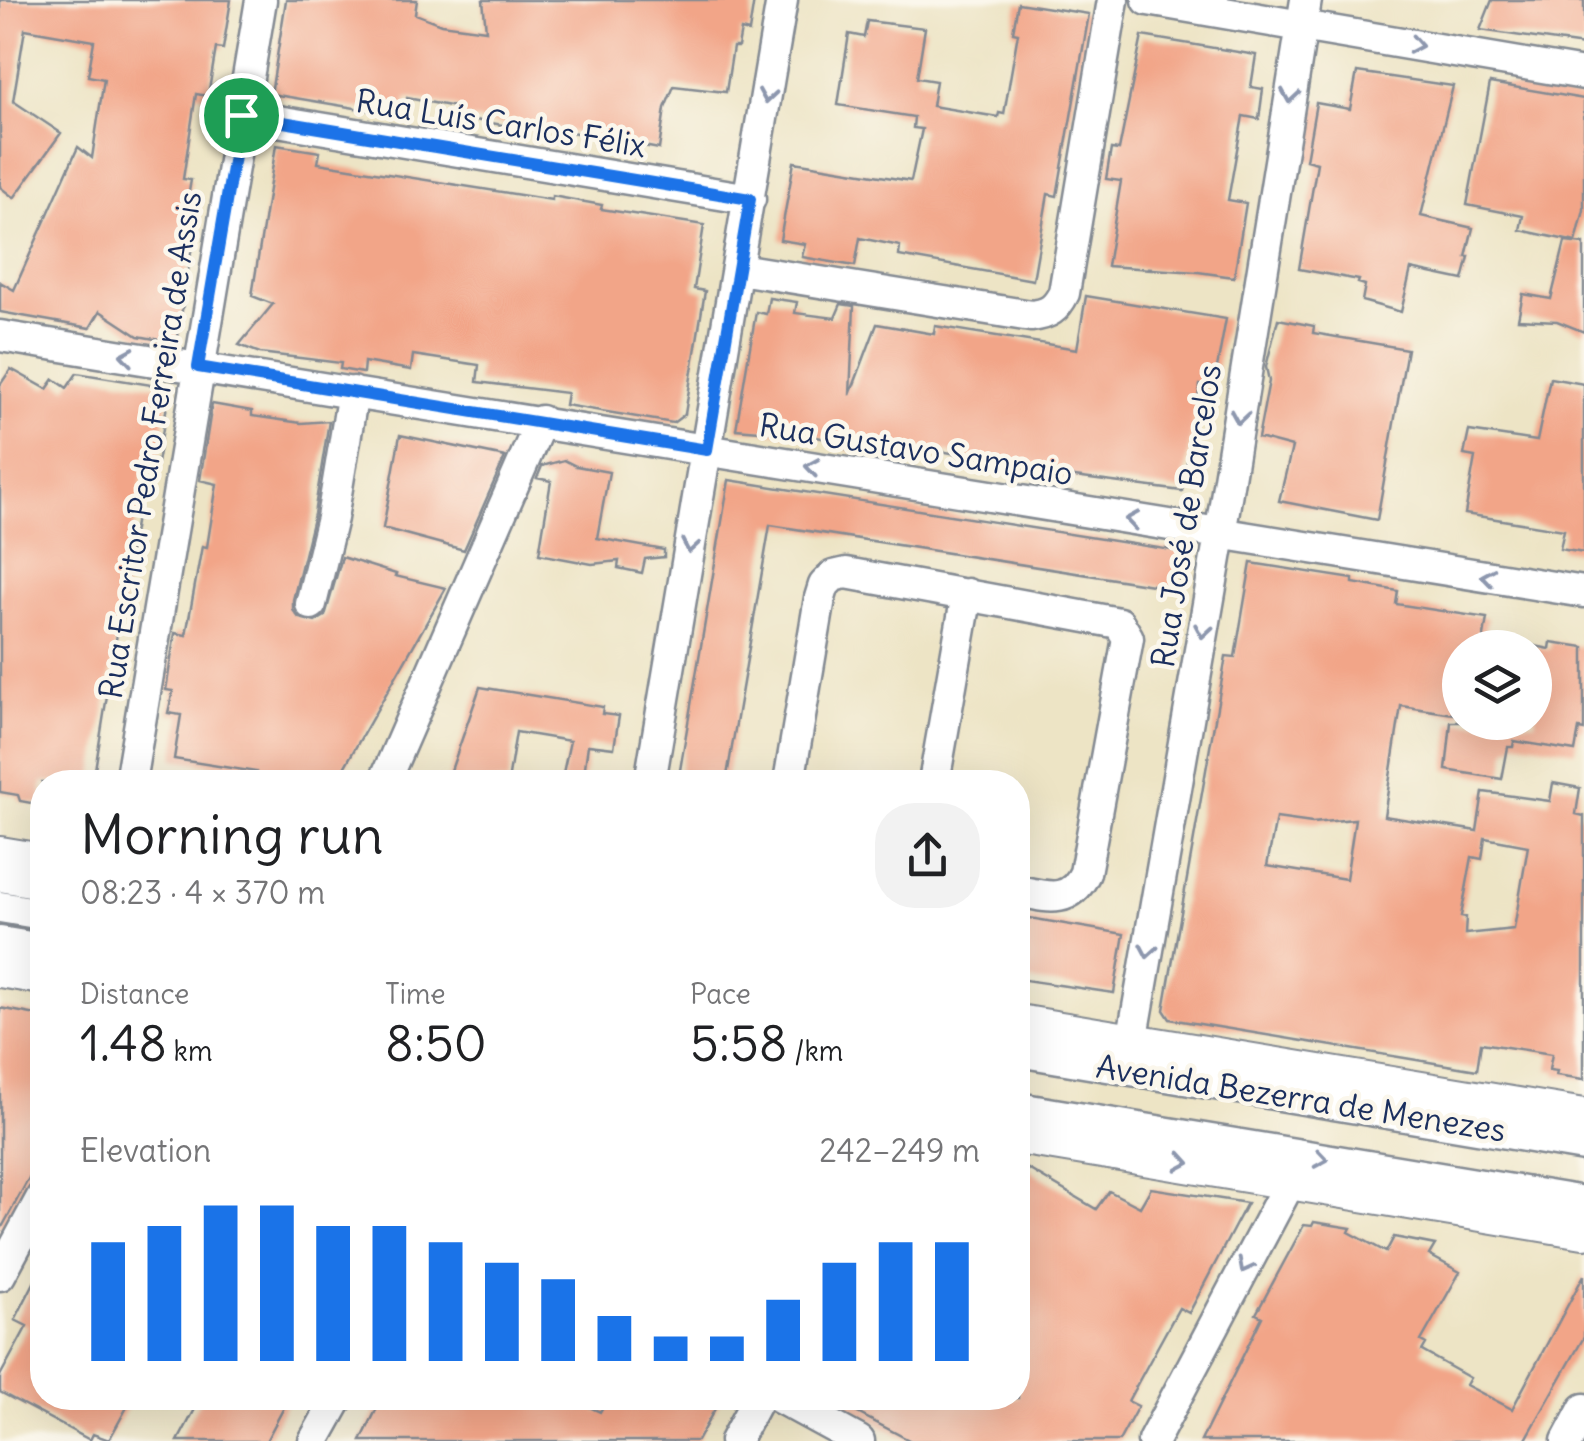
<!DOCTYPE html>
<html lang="en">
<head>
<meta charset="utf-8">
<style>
	body { margin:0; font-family:Delius,sans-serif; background:#f2f2f2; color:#202124; height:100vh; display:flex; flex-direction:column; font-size:38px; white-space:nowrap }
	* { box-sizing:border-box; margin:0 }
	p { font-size:32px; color:#757577 }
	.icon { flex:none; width:55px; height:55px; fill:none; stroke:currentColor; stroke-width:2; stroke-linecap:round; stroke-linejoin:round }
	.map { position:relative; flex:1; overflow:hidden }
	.drawer { position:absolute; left:30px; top:770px; width:1000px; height:640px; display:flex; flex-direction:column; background:#fff; border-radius:40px; box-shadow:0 10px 40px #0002 }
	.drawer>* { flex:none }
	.buttons { position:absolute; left:1442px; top:630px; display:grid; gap:20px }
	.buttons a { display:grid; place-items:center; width:110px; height:110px; border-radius:50%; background:#fff; box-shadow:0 10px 40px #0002; font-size:50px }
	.pin { position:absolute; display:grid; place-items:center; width:85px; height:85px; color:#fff; margin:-42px; border:5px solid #fff; border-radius:50%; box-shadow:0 2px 10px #0007 }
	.round { display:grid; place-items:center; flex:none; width:105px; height:105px; border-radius:40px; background:#f2f2f2 }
	.headline { display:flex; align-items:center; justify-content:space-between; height:170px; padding:0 50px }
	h1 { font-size:55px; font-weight:600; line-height:75px }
	.stats { display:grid; grid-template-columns:repeat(3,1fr); gap:15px; height:170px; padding:10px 50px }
	.stats div { display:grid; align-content:center }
	.stats b { font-size:50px; font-weight:600 }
	.stats small { font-size:28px; font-weight:400 }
	.stats p { font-size:28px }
	.chart { height:280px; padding:20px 50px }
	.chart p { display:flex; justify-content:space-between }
	.chart svg { width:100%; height:180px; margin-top:10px; stroke:#1a73e8; stroke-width:6 }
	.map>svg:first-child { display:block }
	.building { fill:#f2a588; fill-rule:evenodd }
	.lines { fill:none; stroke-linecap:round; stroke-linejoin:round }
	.minor-casing { stroke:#848a92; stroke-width:35 }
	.major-casing { stroke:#848a92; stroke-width:42 }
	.minor { stroke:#fff; stroke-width:30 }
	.major { stroke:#fff; stroke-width:38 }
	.oneway { stroke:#8d97ae }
	.route-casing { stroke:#fff; stroke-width:20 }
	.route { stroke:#1a73e8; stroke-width:12 }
	.labels { text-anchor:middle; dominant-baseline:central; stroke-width:9; stroke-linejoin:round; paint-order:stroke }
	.street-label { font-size:32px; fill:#1b2f5e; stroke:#fbf7ec }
</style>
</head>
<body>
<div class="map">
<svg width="1584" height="1441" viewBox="0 0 1584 1441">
	<rect width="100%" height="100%" fill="#fbf7ec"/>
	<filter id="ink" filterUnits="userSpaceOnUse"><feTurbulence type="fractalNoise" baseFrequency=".01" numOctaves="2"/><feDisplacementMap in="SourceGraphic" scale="20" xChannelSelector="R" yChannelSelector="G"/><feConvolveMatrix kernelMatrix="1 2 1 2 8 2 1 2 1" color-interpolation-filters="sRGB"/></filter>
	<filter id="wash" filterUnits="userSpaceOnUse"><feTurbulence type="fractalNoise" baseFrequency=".0048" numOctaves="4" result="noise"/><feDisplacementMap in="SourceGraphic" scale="40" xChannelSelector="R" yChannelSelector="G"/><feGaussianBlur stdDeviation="2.25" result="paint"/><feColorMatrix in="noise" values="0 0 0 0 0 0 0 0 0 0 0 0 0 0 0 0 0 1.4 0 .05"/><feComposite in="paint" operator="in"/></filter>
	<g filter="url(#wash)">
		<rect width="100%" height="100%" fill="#ede4c5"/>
		<g id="blocks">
			<!-- building -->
			<path class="building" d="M0,0H231L223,49L216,48L208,96L196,94L183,179L191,180L181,237L192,245L177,343L138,336L100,311L90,328L0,312V282L14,290L78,147L92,158L104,79L88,76L94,41L25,29L13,101L61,133L14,198L0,187Z
				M286,0H417L415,14L441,24L486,30L483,0H754L749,32L741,30L738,47H733L726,92L674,86L665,108L659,149L509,120L508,126L458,117L460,108L407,98L403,116L271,94Z
				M1492,0H1584V45L1480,30Z
				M1018,3L1089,14L1057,196L1048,194L1033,280L899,256L900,246L860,238L855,266L802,257L805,244L780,240L794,162L911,181L922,129L913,128L914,117L838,105L849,34L864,37L867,21L925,28L917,78L936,81L932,106L998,117L999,113L1004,114L1018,33L1013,32Z
				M1142,36L1256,55L1251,87L1263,89L1259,119L1243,116L1228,200L1246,203L1234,277L1198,272L1107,266L1121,181L1106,179L1111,149L1119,150Z
				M1357,72L1453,86L1421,216L1473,228L1466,257H1469L1463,280L1411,269L1401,312L1362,301L1365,285L1358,283L1359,280L1299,269L1317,163L1306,160L1316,103L1350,109Z
				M1490,83L1584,99V210L1576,242L1520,230L1523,216L1467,205Z
				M276,145L320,152L318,163L552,200V196L602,205L601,209L704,225L694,289L705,291L685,414L673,423L565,405L567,393L477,382L479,365L413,355L411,370L364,362L363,373L340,369L341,363L260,353L239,345L273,304L252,296Z
				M1565,242L1584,244V332L1557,321L1518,319L1523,294L1551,299Z
				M1086,296L1226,319L1216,373L1211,372L1208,387L1200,385L1182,491L1067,476L941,451L914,448L912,460L847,450L848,443L806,435L736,429L756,312L766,314L769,298L797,302L795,313L835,318L841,304L854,306L850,395L877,324L934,334L935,326L1077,349Z
				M1278,319L1314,326L1313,333L1407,349L1377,520L1279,501L1292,447L1258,438L1269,381L1266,367Z
				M11,369L47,389L54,379L67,388L77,373L170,388L157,463L145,461L93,782H42V805L20,801L18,795L0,792V385Z
				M1550,378L1584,384V553L1560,549L1564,530L1465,514L1475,457L1464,455L1469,431L1537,441Z
				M212,404L252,411V416L301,423L329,421L314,514L293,600V610L299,618L315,622L325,616L342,557L396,574L395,576L446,588L336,782H254L256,772L174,759L181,715L168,713L173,691L166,690L175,633L186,635L202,546L207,547L217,484L200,480Z
				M400,435L505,457L464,550L383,528Z
				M564,460L576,466L609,472L597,538L664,550V557L645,559L642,573L618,568L619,561L592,564L539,554L551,481L537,478L542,466Z
				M729,480L1184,552L1178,589L770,525L726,782H678Z
				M1251,563L1353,579V583L1398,591L1396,604L1487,618L1482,648H1460V715L1401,706L1384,816L1477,831L1483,792L1550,801L1553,783L1580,788L1576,814L1584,816V1079L1556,1075L1557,1071L1549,1070L1552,1054L1481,1043L1477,1070L1170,1019L1164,1010L1226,656L1235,657ZM1276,818L1312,823L1355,819L1346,879L1267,866ZM1485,838L1528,846L1514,929L1465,934L1466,917L1461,916L1472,857L1482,859Z
				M1551,642L1584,647V730L1579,729L1575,751L1514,741L1513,747H1508L1502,779L1446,770L1451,722H1535V646L1550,649Z
				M480,687L603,707L602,714L619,716L614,748L588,745L583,782H561L570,741L516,732L508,782H447Z
				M1018,916L1124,934L1114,993L1018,979Z
				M0,1008L42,1016V1154L0,1231Z
				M1018,1163L1096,1209L1109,1191L1140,1207L1151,1188L1247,1203L1189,1313L1179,1308L1152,1357L1128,1401L1138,1406L1119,1441H911L829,1398H1018Z
				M1314,1222L1351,1228L1349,1232L1386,1252L1394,1237L1435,1245L1429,1255L1460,1272L1421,1341L1426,1344L1422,1351L1470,1378L1466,1385L1512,1409L1584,1275V1337L1525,1441H1201L1262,1317L1256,1314L1304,1225L1312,1226Z
				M42,1267V1398H132L109,1440L93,1434L90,1440L0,1392V1376L27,1326L15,1320Z
				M201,1398H289L266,1441H178Z
				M382,1398H570L600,1412L608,1398H721L697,1441H361Z"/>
		</g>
	</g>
	<g filter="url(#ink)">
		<use href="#blocks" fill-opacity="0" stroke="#848a92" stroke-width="2.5"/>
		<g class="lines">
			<!-- minor casing -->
			<g class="minor-casing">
				<path id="minor" d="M1148,0L1584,74
					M241,115L750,199
					M739,269L1031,316C1049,314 1056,309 1064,293L1113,0
					M0,336L1584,592
					M311,604L332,518L353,392
					M130,782L261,0
					M384,782L541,421
					M650,782L782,0
					M789,782L820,598L824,585L833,576L846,573L1119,623L1128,638L1085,873C1070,905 1047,897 1018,891
					M934,782L967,594
					M0,876L42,883
					M0,907L42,914
					M0,942L42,949
					M1132,1042L1220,535L1306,0
					M1018,1051L1584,1146
					M1018,1108L1584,1202
					M0,1275L42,1197
					M780,1398L859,1441
					M314,1441L338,1398
					M735,1441L758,1398
					M1153,1441L1291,1180
					M1567,1441L1584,1409"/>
			</g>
			<!-- major casing -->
			<g class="major-casing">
				<path id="major" d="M0,856L42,863
					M0,968L42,975
					M1018,1024L1584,1118
					M1018,1135L1584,1229"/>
			</g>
			<!-- minor -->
			<use href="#minor" class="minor"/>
			<!-- major -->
			<use href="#major" class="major"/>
		</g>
		<!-- one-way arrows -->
		<defs><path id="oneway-chevron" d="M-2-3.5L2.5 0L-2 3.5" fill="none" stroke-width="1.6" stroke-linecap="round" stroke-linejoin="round" transform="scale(2.5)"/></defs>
		<g class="oneway">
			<use href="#oneway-chevron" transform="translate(1416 45) rotate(10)"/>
			<use href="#oneway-chevron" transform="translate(767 96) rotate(99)"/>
			<use href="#oneway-chevron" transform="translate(1290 96) rotate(99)"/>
			<use href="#oneway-chevron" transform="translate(127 356) rotate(-171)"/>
			<use href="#oneway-chevron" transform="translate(1239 417) rotate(99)"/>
			<use href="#oneway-chevron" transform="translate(812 467) rotate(-171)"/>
			<use href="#oneway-chevron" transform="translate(1132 520) rotate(-171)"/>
			<use href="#oneway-chevron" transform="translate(690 546) rotate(100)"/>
			<use href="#oneway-chevron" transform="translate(1488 577) rotate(-171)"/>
			<use href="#oneway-chevron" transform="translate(1203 631) rotate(100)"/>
			<use href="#oneway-chevron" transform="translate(1148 951) rotate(100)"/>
			<use href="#oneway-chevron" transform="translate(1321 1159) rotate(9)"/>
			<use href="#oneway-chevron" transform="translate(1183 1162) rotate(10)"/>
			<use href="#oneway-chevron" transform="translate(1245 1266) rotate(118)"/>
		</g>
	</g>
	<g class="lines" filter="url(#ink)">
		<!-- route casing -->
		<g class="route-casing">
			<path id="route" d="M241,115L750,199L707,450L198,367Z"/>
		</g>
		<!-- route -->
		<use href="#route" class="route"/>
	</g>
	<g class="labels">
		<!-- street labels -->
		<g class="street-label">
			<text transform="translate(501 123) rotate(9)">Rua Luís Carlos Félix</text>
			<text transform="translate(150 445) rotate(-81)">Rua Escritor Pedro Ferreira de Assis</text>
			<text transform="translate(916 449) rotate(9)">Rua Gustavo Sampaio</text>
			<text transform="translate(1186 516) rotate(-81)">Rua José de Barcelos</text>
			<text transform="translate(1301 1098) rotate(9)">Avenida Bezerra de Menezes</text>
		</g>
	</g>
</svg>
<div class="buttons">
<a><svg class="icon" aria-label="layers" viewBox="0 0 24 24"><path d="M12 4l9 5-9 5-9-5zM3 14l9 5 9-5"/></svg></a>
</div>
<div class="pin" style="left:241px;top:115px;background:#1e9e55"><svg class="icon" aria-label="arrive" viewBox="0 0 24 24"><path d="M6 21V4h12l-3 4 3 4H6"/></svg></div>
<section class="drawer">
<div class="headline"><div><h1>Morning run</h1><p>08:23 · 4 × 370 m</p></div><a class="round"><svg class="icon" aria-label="share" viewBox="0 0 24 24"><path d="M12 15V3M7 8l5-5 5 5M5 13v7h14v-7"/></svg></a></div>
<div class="stats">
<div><p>Distance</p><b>1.48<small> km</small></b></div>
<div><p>Time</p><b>8:50</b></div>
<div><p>Pace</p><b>5:58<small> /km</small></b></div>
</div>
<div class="chart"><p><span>Elevation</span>242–249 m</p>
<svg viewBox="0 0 160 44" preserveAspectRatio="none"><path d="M5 44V15M15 44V11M25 44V6M35 44V6M45 44V11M55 44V11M65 44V15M75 44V20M85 44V24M95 44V33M105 44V38M115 44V38M125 44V29M135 44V20M145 44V15M155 44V15"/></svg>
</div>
</section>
</div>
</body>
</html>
